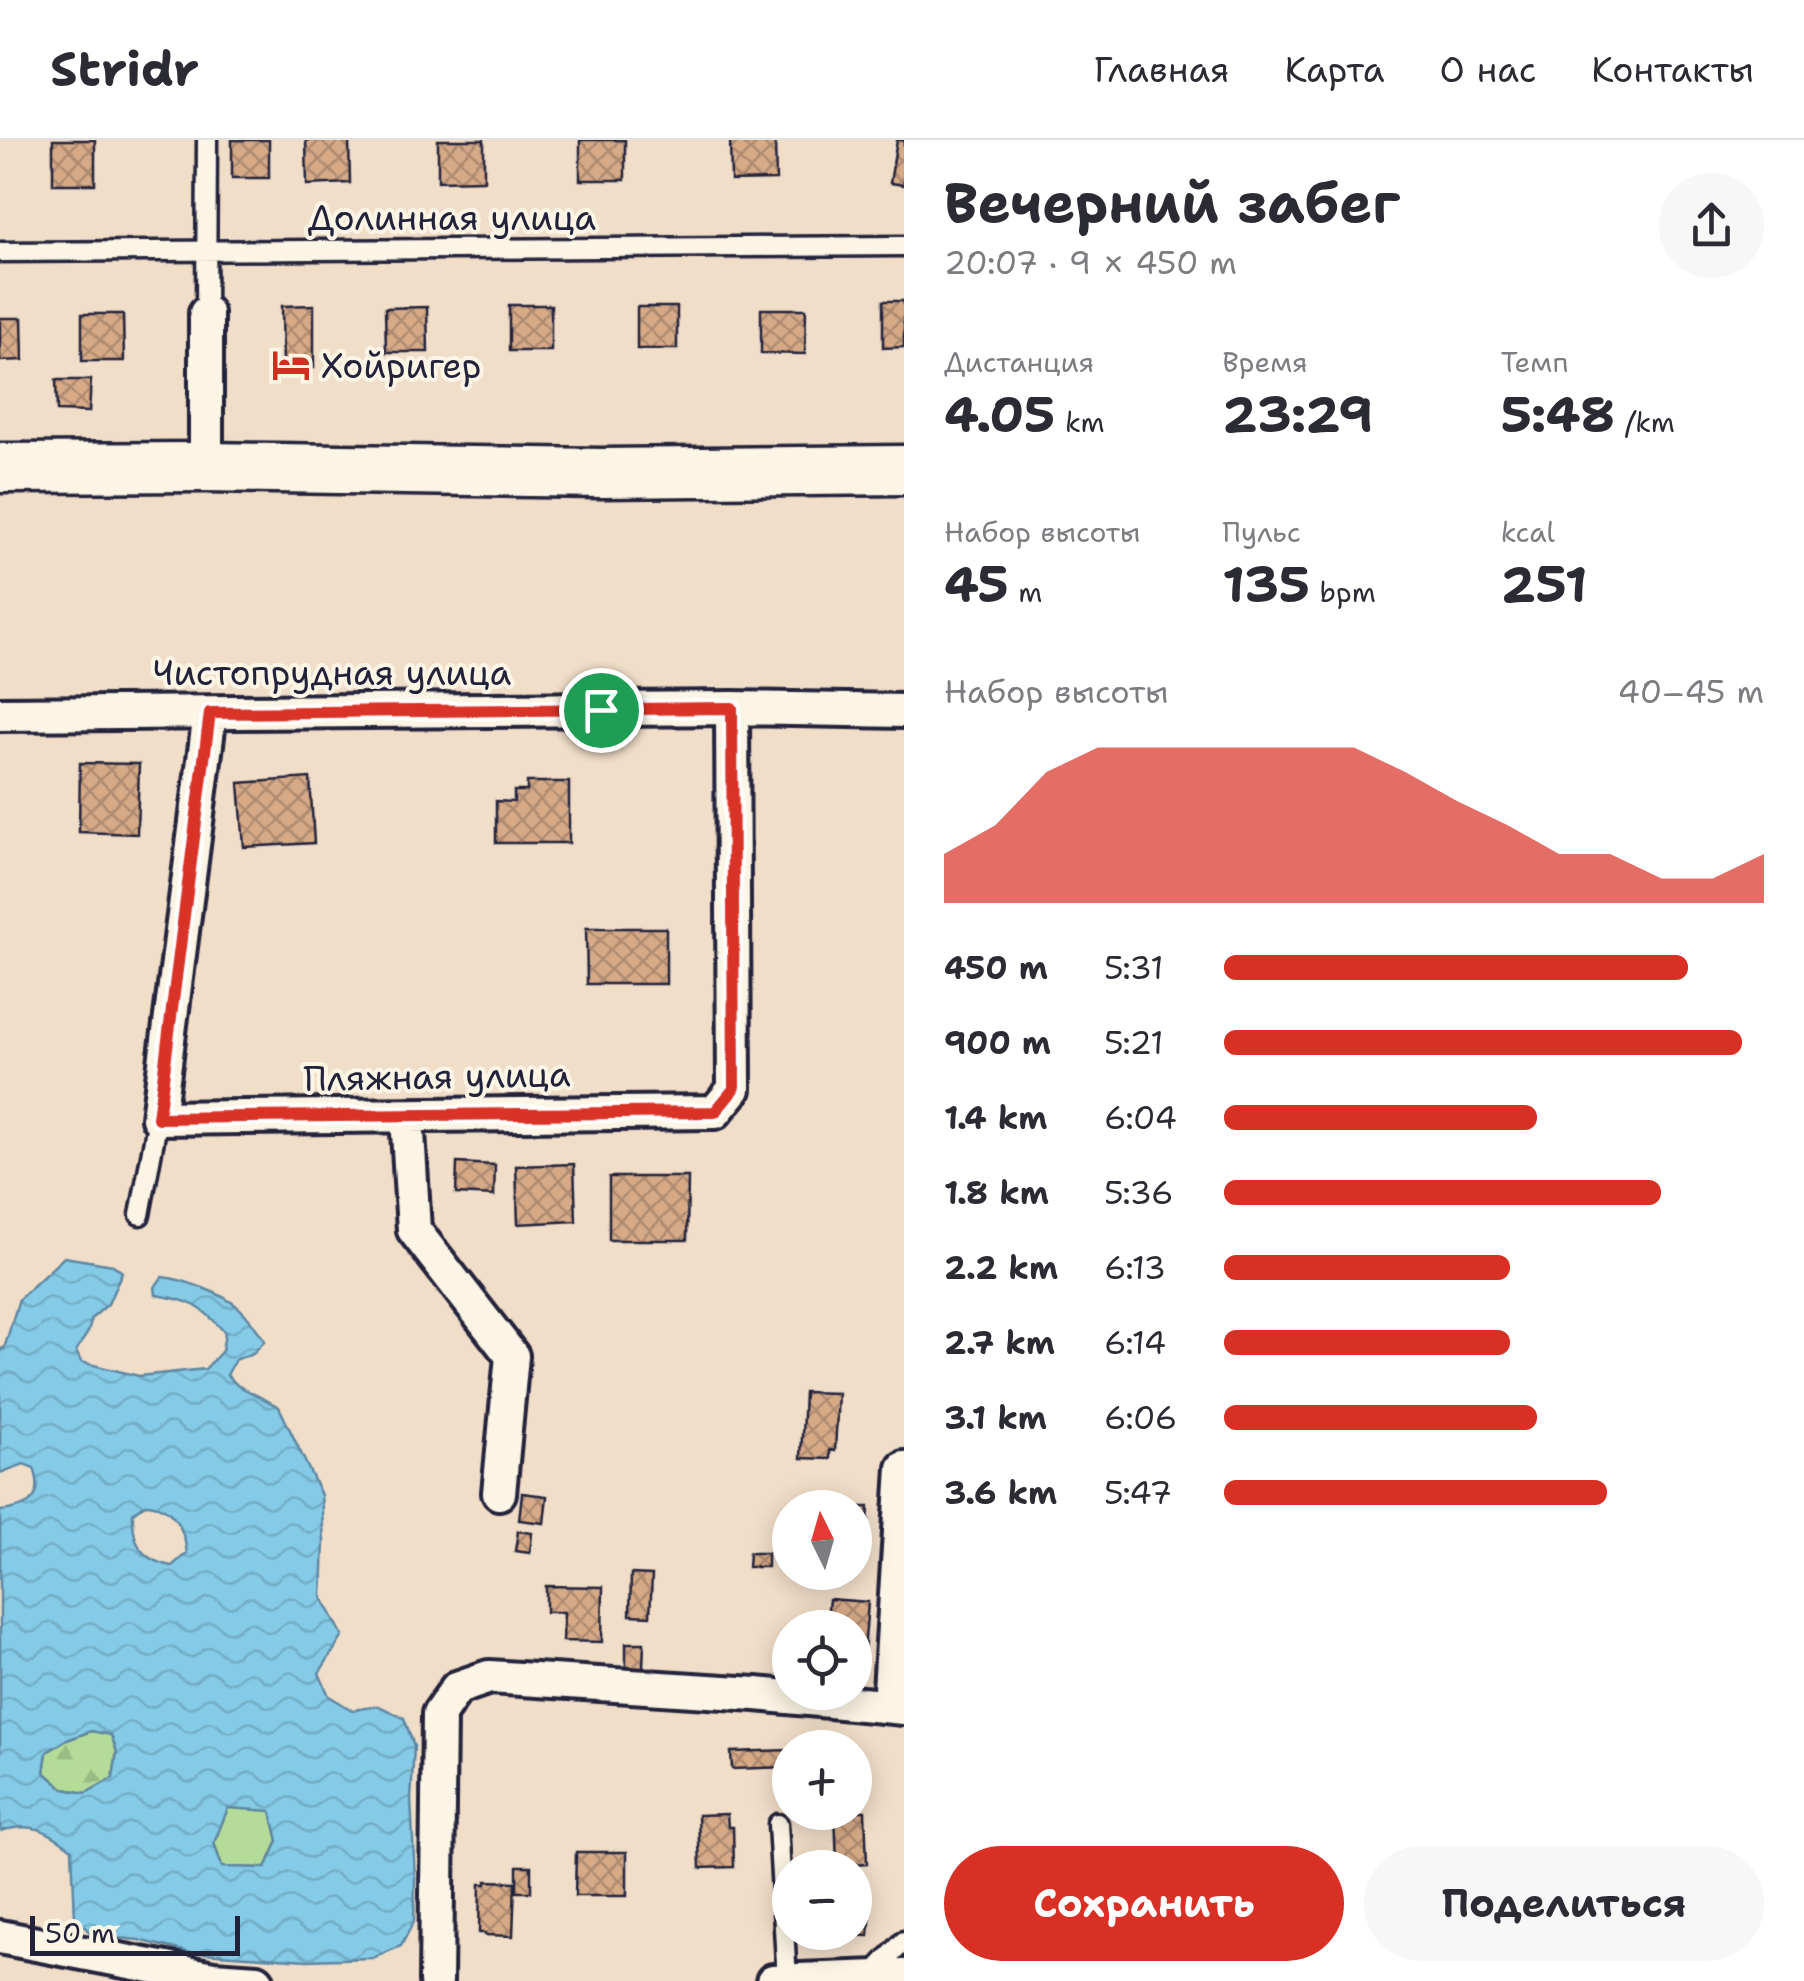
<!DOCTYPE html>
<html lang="ru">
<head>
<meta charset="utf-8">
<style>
	body { margin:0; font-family:"Shantell Sans",sans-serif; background:#f7f7f7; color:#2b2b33; height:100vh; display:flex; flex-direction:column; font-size:38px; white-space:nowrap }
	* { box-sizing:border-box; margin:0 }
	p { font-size:32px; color:#7c7c81 }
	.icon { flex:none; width:55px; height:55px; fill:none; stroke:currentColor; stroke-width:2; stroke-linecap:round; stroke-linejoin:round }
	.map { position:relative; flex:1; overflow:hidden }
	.sheet { display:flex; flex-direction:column; background:#fff; width:900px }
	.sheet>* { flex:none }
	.needle { width:65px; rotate:355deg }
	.controls { position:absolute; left:772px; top:1350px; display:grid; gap:20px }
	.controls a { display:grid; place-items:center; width:100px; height:100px; border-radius:50%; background:#fff; box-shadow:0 5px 25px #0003; font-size:50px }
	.scale { position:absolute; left:30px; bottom:25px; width:210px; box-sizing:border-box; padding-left:10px; border:5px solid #22223b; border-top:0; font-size:28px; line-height:35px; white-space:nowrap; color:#22223b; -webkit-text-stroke:8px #fcf5e5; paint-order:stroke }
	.pin { position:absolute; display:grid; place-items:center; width:85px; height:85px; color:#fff; margin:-42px; border:5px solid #fff; border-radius:50%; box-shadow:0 2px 10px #0007 }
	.round { display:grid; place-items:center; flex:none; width:105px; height:105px; border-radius:52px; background:#f7f7f7 }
	.overview { display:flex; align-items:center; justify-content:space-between; height:170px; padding:0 40px }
	h1 { font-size:55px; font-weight:700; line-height:75px }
	.figures { display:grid; grid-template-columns:repeat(3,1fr); gap:15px; height:170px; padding:10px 40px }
	.figures div { display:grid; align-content:center }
	.figures b { font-size:50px; font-weight:700 }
	.figures small { font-size:28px; font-weight:400 }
	.figures p { font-size:28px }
	.chart { height:280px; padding:20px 40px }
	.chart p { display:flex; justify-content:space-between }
	.chart svg { width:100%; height:180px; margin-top:10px; fill:#d93025; opacity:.7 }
	.button { display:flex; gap:20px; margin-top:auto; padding:20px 40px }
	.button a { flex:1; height:115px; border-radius:60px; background:#d93025; color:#fff; font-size:40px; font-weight:700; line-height:115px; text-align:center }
	.button a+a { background:#f7f7f7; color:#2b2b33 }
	ul { padding:0 40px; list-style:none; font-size:32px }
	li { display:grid; grid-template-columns:160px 120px 1fr; align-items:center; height:75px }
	li i { height:25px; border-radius:12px; background:#d93025 }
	header { display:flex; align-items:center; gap:60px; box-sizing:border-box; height:140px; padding:0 50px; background:#fff; border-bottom:2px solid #e1e1e2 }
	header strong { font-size:48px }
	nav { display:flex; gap:55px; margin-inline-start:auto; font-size:35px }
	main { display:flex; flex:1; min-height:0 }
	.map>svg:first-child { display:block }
	.green { fill:#b4dc98; stroke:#6b7f6a; stroke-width:2.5 }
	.forest { fill:url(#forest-firs); stroke:#6b7f6a; stroke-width:2.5 }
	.water { fill:url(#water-waves); stroke:#5d87a2; stroke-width:2.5; fill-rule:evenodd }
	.building { fill:url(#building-cross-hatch); stroke:#22223b; stroke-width:2.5 }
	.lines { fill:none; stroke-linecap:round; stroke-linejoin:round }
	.service-casing { stroke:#22223b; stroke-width:25 }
	.minor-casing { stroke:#22223b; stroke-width:40 }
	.secondary-casing { stroke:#22223b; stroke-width:55 }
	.service { stroke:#fcf5e5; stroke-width:18 }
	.minor { stroke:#fcf5e5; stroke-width:32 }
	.secondary { stroke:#fcf5e5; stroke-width:48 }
	.route-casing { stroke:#fff; stroke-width:20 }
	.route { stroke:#d93025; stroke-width:12 }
	.labels { text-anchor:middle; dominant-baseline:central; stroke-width:8; stroke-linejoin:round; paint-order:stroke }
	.street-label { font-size:35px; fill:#22223b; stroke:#fcf5e5 }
	.poi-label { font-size:35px; fill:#22223b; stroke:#fcf5e5; text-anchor:start }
</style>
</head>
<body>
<header>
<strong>Stridr</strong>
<nav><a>Главная</a><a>Карта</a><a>О нас</a><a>Контакты</a></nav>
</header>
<main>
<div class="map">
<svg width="904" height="1841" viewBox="0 0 904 1841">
	<defs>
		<pattern id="forest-firs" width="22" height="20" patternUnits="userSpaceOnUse" patternTransform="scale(2.5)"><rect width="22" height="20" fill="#b4dc98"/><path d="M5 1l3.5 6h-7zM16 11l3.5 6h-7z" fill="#9abc84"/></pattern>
		<pattern id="water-waves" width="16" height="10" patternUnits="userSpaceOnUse" patternTransform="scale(2.5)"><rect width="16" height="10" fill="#85cae6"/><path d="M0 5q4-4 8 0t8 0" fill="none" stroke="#73adc6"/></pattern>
		<pattern id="building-cross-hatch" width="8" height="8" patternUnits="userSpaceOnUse" patternTransform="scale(2.5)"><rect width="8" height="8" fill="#d6aa87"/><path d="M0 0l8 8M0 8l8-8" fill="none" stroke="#ad8a70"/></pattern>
	</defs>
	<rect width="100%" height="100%" fill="#f1dec9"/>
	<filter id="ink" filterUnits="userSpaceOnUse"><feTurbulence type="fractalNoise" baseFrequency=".01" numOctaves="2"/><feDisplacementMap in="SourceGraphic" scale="20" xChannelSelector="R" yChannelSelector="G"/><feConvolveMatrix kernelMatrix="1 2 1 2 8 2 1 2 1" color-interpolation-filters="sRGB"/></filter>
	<g filter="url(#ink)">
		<!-- green -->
		<path class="green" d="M228,1667L271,1670L278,1701L266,1728L222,1727L214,1703Z"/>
		<!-- forest -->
		<path class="forest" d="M91,1591L111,1594L117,1612L113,1638L86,1653L64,1649L44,1632L47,1612L67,1600Z"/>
		<!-- water -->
		<path class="water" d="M64,1117L113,1125L122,1132L108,1164L92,1178L88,1192L76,1211L81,1222L139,1236L205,1229L222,1211L225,1193C203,1166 190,1160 156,1155L155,1147L162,1137C177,1138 189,1143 203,1148C237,1161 245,1171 265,1201L253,1213L235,1220L227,1235L237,1245L279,1267L321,1355L324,1402L322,1457L343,1496L319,1533L329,1556L352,1570L379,1566L404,1578L414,1606L411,1659L415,1739L414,1781L401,1806L373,1818L307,1820L187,1812L139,1800L94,1796L75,1778L72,1709C46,1689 32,1682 0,1691V1371C29,1368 45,1359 34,1328L24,1324L0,1333V1208L4,1209L19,1159ZM145,1364C172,1364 184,1388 187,1413L172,1426C141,1420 132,1404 133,1373ZM91,1591L111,1595L117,1612L113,1638L86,1653L64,1649L44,1632L47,1612L67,1600ZM228,1668L271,1671L278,1701L266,1728L222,1727L214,1703Z"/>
		<!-- building -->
		<path class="building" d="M53,0H95V44H53Z
			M232,0H269V38H232Z
			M306,0H349L350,43L307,45Z
			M438,0H484V40L438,41Z
			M580,0H625V40H580Z
			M730,0H775L776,40L731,41Z
			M897,0H904V45L890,43Z
			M883,161H904V207L883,208Z
			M314,165V228L283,229L282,166Z
			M509,165H551V211H509Z
			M427,167L428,212H386L385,168Z
			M637,167H677V209H637Z
			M761,169H806L805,214L761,213Z
			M82,174H123L124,221H82Z
			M0,178H22L23,220L0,221Z
			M56,240H91L89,272L57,271Z
			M80,623L139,624L137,694L79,692Z
			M310,638L314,703L244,707L239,643Z
			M527,642H569V703H496V661L514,662V651H527Z
			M586,788H666V844H587Z
			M457,1023L495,1025L494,1056L456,1054Z
			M574,1024L576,1081L518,1084L516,1026Z
			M609,1037H688L687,1100H609Z
			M804,1252L838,1253L835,1311L830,1310V1319L801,1318Z
			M522,1353L547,1356L544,1383L519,1380Z
			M816,1367H869L866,1411H855V1368Z
			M518,1391L532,1393L530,1413L515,1411Z
			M749,1413H767V1427H748Z
			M631,1434L652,1435L650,1476L630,1475Z
			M546,1446L603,1447L602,1502L563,1501L564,1472H546Z
			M829,1459L868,1462L863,1525L855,1524V1488H826Z
			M626,1503H644L643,1529H626Z
			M790,1610V1627L732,1629L731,1612Z
			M855,1671H865L867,1724L837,1726L835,1672Z
			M727,1674L728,1687H733L734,1727L700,1728L698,1675Z
			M576,1712H627V1756H575Z
			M517,1726H531V1752H517Z
			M486,1741L515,1742L513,1796L485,1795V1793H479L480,1744H486Z
			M855,1764L871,1765L869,1796L841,1795V1792H855Z"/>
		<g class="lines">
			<!-- service casing -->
			<g class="service-casing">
				<path id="service" d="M0,112L904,106
					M206,173L207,0
					M140,1075L158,978
					M778,1684L787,1840
					M870,1837L904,1801"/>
			</g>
			<!-- minor casing -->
			<g class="minor-casing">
				<path id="minor" d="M206,173V327
					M210,573L158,978L715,972L734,949L732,568
					M0,574L732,568L904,571
					M407,976L414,1090L512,1216L499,1353
					M889,1566L904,1328
					M0,1797L213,1838L257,1841
					M436,1841L439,1574L457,1548L489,1537L756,1554L904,1568
					M773,1841L904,1836"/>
			</g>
			<!-- secondary casing -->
			<g class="secondary-casing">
				<path id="secondary" d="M0,328L206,327L602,333L904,330"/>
			</g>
			<!-- service -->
			<use href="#service" class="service"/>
			<!-- minor -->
			<use href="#minor" class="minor"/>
			<!-- secondary -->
			<use href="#secondary" class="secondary"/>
		</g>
	</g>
	<g class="lines" filter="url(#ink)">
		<!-- route casing -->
		<g class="route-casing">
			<path id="route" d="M732,568L734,949L715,972L158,978L210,573Z"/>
		</g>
		<!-- route -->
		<use href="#route" class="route"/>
	</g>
	<!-- icons -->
	<defs>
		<g id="hotel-bare" transform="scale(3)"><path d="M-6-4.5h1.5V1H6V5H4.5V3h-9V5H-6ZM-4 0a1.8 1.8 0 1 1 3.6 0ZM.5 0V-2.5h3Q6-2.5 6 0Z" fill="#c8321e" stroke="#fcf5e5" stroke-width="2.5" paint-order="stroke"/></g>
	</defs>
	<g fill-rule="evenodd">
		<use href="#hotel-bare" x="291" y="225"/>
	</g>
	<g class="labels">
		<!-- street labels -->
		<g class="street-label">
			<text x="452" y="77">Долинная улица</text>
			<text x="332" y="532">Чистопрудная улица</text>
			<text transform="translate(437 936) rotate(-1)">Пляжная улица</text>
		</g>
		<!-- poi labels -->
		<g class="poi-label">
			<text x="321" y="225">Хойригер</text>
		</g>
	</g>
</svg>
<div class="controls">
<a><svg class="needle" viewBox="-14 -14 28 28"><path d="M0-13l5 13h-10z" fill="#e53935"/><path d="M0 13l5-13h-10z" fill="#7c7c81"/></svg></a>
<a><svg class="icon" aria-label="locate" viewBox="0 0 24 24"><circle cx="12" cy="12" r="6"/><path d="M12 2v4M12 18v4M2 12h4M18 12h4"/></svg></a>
<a>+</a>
<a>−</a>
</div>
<div class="scale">50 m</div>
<div class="pin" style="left:601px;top:570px;background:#1e9e55"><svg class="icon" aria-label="arrive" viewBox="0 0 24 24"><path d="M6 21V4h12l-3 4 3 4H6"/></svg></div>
</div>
<section class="sheet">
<div class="overview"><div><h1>Вечерний забег</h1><p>20:07 · 9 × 450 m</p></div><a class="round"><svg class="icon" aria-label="share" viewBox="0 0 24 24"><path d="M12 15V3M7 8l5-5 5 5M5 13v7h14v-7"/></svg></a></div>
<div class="figures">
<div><p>Дистанция</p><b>4.05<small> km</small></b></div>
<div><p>Время</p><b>23:29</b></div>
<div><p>Темп</p><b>5:48<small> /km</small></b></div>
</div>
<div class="figures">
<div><p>Набор высоты</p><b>45<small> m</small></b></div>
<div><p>Пульс</p><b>135<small> bpm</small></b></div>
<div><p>kcal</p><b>251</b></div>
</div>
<div class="chart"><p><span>Набор высоты</span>40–45 m</p>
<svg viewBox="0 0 160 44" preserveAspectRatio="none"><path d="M0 44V32L10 25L20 12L30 6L40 6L50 6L60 6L70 6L80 6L90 12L100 19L110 25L120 32L130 32L140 38L150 38L160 32V44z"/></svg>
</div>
<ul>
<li><b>450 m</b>5:31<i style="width:86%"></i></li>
<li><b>900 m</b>5:21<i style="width:96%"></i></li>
<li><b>1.4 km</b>6:04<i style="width:58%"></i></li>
<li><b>1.8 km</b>5:36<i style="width:81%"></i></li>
<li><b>2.2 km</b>6:13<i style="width:53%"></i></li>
<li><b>2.7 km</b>6:14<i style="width:53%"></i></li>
<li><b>3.1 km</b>6:06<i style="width:58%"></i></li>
<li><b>3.6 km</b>5:47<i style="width:71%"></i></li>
</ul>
<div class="button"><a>Сохранить</a><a>Поделиться</a></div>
</section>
</main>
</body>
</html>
